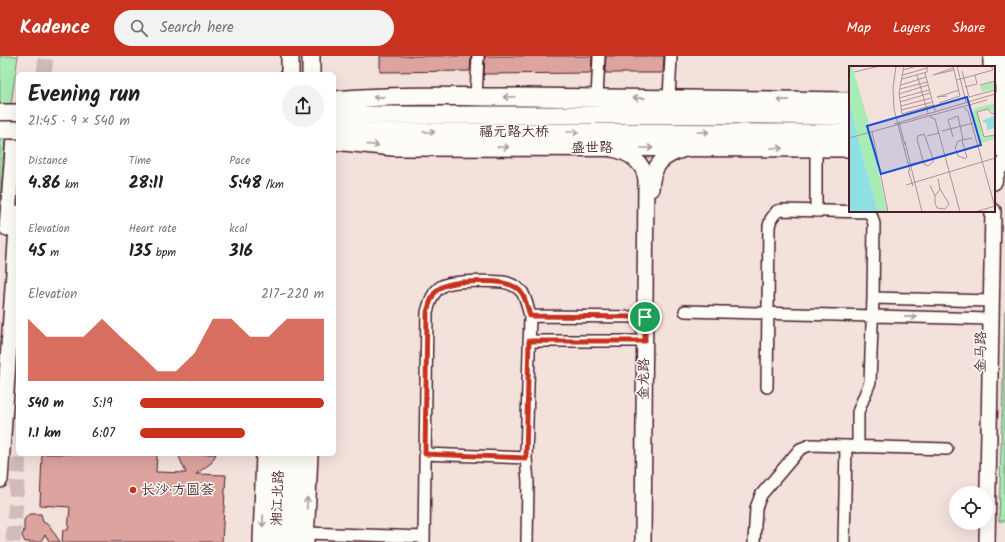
<!DOCTYPE html>
<html lang="en">
<head>
<meta charset="utf-8">
<style>
	body { margin:0; font-family:Kalam,"LXGW WenKai TC",sans-serif; background:#f2f2f2; color:#202124; height:100vh; display:flex; flex-direction:column; font-size:15px; white-space:nowrap }
	* { box-sizing:border-box; margin:0 }
	p { font-size:13px; color:#757577 }
	.icon { flex:none; width:22px; height:22px; fill:none; stroke:currentColor; stroke-width:2; stroke-linecap:round; stroke-linejoin:round }
	.map { position:relative; flex:1; overflow:hidden }
	.drawer { position:absolute; left:16px; top:16px; width:320px; height:384px; display:flex; flex-direction:column; background:#fff; border-radius:6px; box-shadow:0 4px 16px #0002 }
	.drawer>* { flex:none }
	.fabs { position:absolute; left:949px; top:430px; display:grid; gap:8px }
	.fabs a { display:grid; place-items:center; width:44px; height:44px; border-radius:50%; background:#fff; box-shadow:0 4px 16px #0002; font-size:20px }
	.pin { position:absolute; display:grid; place-items:center; width:34px; height:34px; color:#fff; margin:-17px; border:2px solid #fff; border-radius:50%; box-shadow:0 1px 4px #0007 }
	.round { display:grid; place-items:center; flex:none; width:42px; height:42px; border-radius:21px; background:#f2f2f2 }
	.overview { display:flex; align-items:center; justify-content:space-between; height:68px; padding:0 12px }
	h1 { font-size:22px; font-weight:800; line-height:30px }
	.stats { display:grid; grid-template-columns:repeat(3,1fr); gap:6px; height:68px; padding:4px 12px }
	.stats div { display:grid; align-content:center }
	.stats b { font-size:17px; font-weight:800 }
	.stats small { font-size:11px; font-weight:400 }
	.stats p { font-size:11px }
	.chart { height:112px; padding:8px 12px }
	.chart p { display:flex; justify-content:space-between }
	.chart svg { width:100%; height:72px; margin-top:4px; fill:#c8321e; opacity:.7 }
	ul { padding:0 12px; list-style:none; font-size:13px }
	li { display:grid; grid-template-columns:64px 48px 1fr; align-items:center; height:30px }
	li i { height:10px; border-radius:5px; background:#c8321e }
	header { display:flex; align-items:center; gap:24px; box-sizing:border-box; height:56px; padding:0 20px; background:#c8321e; color:#fff }
	header strong { font-size:19px }
	nav { display:flex; gap:22px; margin-inline-start:auto; font-size:14px }
	.search { width:280px; height:36px; background:#f2f2f2; display:flex; align-items:center; gap:10px; box-sizing:border-box; padding:0 14px; border-radius:22px; color:#757577; font-size:15px }
	.map>svg:first-child { display:block }
	.green { fill:#a7ebb5; stroke:#788570 }
	.building { fill:#dda39e; stroke:#4a1f2b }
	.lines { fill:none; stroke-linecap:round; stroke-linejoin:round }
	.secondary-tunnel { stroke:#d1bab9; stroke-width:15; stroke-dasharray:15 8; stroke-linecap:butt }
	.street-casing { stroke:#4a1f2b; stroke-width:14 }
	.secondary-casing { stroke:#4a1f2b; stroke-width:18 }
	.primary-casing { stroke:#4a1f2b; stroke-width:20 }
	.street { stroke:#fdfcf7; stroke-width:11 }
	.secondary { stroke:#fdfcf7; stroke-width:15 }
	.primary { stroke:#fdfcf7; stroke-width:17 }
	.primary-bridge-casing { stroke:#4a1f2b; stroke-width:20; stroke-linecap:butt }
	.primary-bridge { stroke:#fdfcf7; stroke-width:17 }
	.oneway { stroke:#ac999b }
	.route-casing { stroke:#fff; stroke-width:8 }
	.route { stroke:#c8321e; stroke-width:5 }
	.poi-dot { fill:#c8321e; stroke:#fdfcf7; stroke-width:1.5 }
	.labels { text-anchor:middle; dominant-baseline:central; stroke-width:3; stroke-linejoin:round; paint-order:stroke }
	.street-label { font-size:14px; fill:#4a1f2b; stroke:#fdfcf7 }
	.poi-label { font-size:14px; fill:#4a1f2b; stroke:#fdfcf7; text-anchor:start }
	.inset-road { fill:none; stroke:#af9395; stroke-width:1 }
	.view { fill:#1d4ed8; fill-opacity:0.15; stroke:#1d4ed8; stroke-width:2 }
	.inset-edge { fill:none; stroke:#4a1f2b; stroke-width:2 }
</style>
</head>
<body>
<header>
<strong>Kadence</strong>
<div class="search"><svg class="icon" aria-label="search" viewBox="0 0 24 24"><circle cx="10" cy="10" r="6"/><path d="M15 15l6 6"/></svg>Search here</div>
<nav><a>Map</a><a>Layers</a><a>Share</a></nav>
</header>
<div class="map">
<svg width="1005" height="486" viewBox="0 0 1005 486">
	<rect width="100%" height="100%" fill="#f3e1dc"/>
	<filter id="ink" filterUnits="userSpaceOnUse"><feTurbulence type="fractalNoise" baseFrequency=".025" numOctaves="2"/><feDisplacementMap in="SourceGraphic" scale="8" xChannelSelector="R" yChannelSelector="G"/><feConvolveMatrix kernelMatrix="1 2 1 2 8 2 1 2 1" color-interpolation-filters="sRGB"/></filter>
	<g filter="url(#ink)">
		<!-- green -->
		<path class="green" d="M0,0H18L4,95L0,153Z
			M1005,255V465H999Z"/>
		<!-- building -->
		<path class="building" d="M380,0H471L470,15L380,16Z
			M485,0H592L591,17L484,18Z
			M606,0H664L663,17H605Z
			M42,398H157L156,416L186,417L178,398H216L211,407L196,418L226,419L222,486H62L63,474H68L70,451L40,449Z
			M29,458H41L43,466L49,469L60,486H50L45,479L40,486H25L22,480L24,474V464Z"/>
		<g class="lines">
			<!-- secondary-tunnel -->
			<path class="secondary-tunnel" d="M44,18L46,0
				M13,486L19,398"/>
			<!-- street casing -->
			<g class="street-casing">
				<path id="street" d="M476,41L478,0
					M597,41L599,0
					M669,43L671,0
					M816,92V155
					M873,242L992,245
					M685,255L991,263
					M530,260L645,261
					M529,285H645
					M767,331L769,170L771,163L777,155L782,154L869,156L872,161L874,168L873,242L870,326L858,356V391
					M425,398L526,402
					M306,477L424,481
					M424,486L427,256C430,246 432,236 442,230C451,224 491,225 503,226C510,227 517,231 522,236C526,242 528,253 530,260L526,402L528,426L527,486
					M754,486L756,452L761,439L800,393L810,389L947,393
					M844,486L846,390"/>
			</g>
			<!-- secondary casing -->
			<g class="secondary-casing">
				<path id="secondary" d="M991,0V11
					M1002,0L1003,45
					M612,93C629,96 644,106 646,124L643,486
					M994,126L998,114L1005,105
					M651,133C652,109 663,99 685,93
					M7,172L15,68V63H17
					M0,424L18,157
					M987,486L993,155"/>
			</g>
			<!-- primary casing -->
			<g class="primary-casing">
				<path id="primary" d="M290,18V0
					M311,18V0
					M334,44C396,38 459,41 521,41C631,42 740,44 850,45
					M994,45H1005
					M0,57H18
					M334,59H766L850,60
					M994,61H1005
					M334,76L850,77
					M994,76H1005
					M334,85L393,91L850,92
					M994,92L1005,93
					M262,486L265,398
					M277,486L280,398
					M291,486L294,398
					M305,486L309,398"/>
			</g>
			<!-- street -->
			<use href="#street" class="street"/>
			<!-- secondary -->
			<use href="#secondary" class="secondary"/>
			<!-- primary -->
			<use href="#primary" class="primary"/>
			<!-- primary-bridge casing -->
			<g class="primary-bridge-casing">
				<path id="primary-bridge" d="M0,74H18"/>
			</g>
			<!-- primary-bridge -->
			<use href="#primary-bridge" class="primary-bridge"/>
		</g>
		<!-- one-way arrows -->
		<defs><path id="oneway-shaft" d="M-6 0H5M1.5-3L5.5 0L1.5 3" fill="none" stroke-width="1.6" stroke-linecap="round" stroke-linejoin="round"/></defs>
		<g class="oneway">
			<use href="#oneway-shaft" transform="translate(379 41) rotate(179)"/>
			<use href="#oneway-shaft" transform="translate(509 41) rotate(-180)"/>
			<use href="#oneway-shaft" transform="translate(639 42) rotate(-179)"/>
			<use href="#oneway-shaft" transform="translate(783 44) rotate(-179)"/>
			<use href="#oneway-shaft" transform="translate(429 76)"/>
			<use href="#oneway-shaft" transform="translate(573 76)"/>
			<use href="#oneway-shaft" transform="translate(703 76)"/>
			<use href="#oneway-shaft" transform="translate(373 89) rotate(5)"/>
			<use href="#oneway-shaft" transform="translate(503 91)"/>
			<use href="#oneway-shaft" transform="translate(647 92)"/>
			<use href="#oneway-shaft" transform="translate(777 92)"/>
			<use href="#oneway-shaft" transform="translate(911 261) rotate(1)"/>
			<use href="#oneway-shaft" transform="translate(307 447) rotate(-88)"/>
			<use href="#oneway-shaft" transform="translate(263 465) rotate(92)"/>
		</g>
	</g>
	<g class="lines" filter="url(#ink)">
		<!-- route casing -->
		<g class="route-casing">
			<path id="route" d="M461,226C478,226 514,221 523,239C526,245 528,253 530,260L645,261V285H529L526,402L425,398L427,256C433,234 437,229 461,226Z"/>
		</g>
		<!-- route -->
		<use href="#route" class="route"/>
	</g>
	<!-- markers -->
	<circle class="poi-dot" cx="133" cy="434" r="4"/>
	<g class="labels">
		<!-- street labels -->
		<g class="street-label">
			<text x="514" y="76">福元路大桥</text>
			<text x="592" y="92">盛世路</text>
			<text transform="translate(981 296) rotate(-89)">金马路</text>
			<text transform="translate(644 323) rotate(-89)">金龙路</text>
			<text transform="translate(278 442) rotate(-88)">湘江北路</text>
		</g>
		<!-- poi labels -->
		<g class="poi-label">
			<text x="141" y="434">长沙·方圆荟</text>
		</g>
	</g>
	<!-- overview -->
	<g transform="translate(849 10)">
		<rect width="146" height="146" fill="#f3e1dc"/>
		<path d="M0,0H3L19,54L38,146H29L16,99L0,35ZM145,16L146,23L133,25L131,20ZM146,37V46L139,43L128,46L135,72L146,69V73L131,77L123,46L127,42Z" fill="#a7ebb5"/>
		<path d="M0,35L16,99L29,146H0ZM145,50L146,62L138,64V58L133,55Z" fill="#8ee0e5"/>
		<path class="inset-road" d="M47,0L44,22L45,43L61,105M55,0L50,27L53,48L84,39M108,0L117,36M104,2L84,9L105,4M54,4L68,0M113,5L120,31L146,24M5,6L31,0M76,7L86,45M54,9L78,2M68,9L79,47M53,13L78,6V0M108,14L144,4L142,0M52,19L77,11M131,19L146,15M116,21L128,18L126,9M51,23L78,16M50,28L79,19M98,30L88,31L110,24M50,32L80,24M51,36L81,27M90,37L111,30L104,0M52,40L82,32M115,42L119,45L146,141M52,44L84,36M146,47L143,48L139,43L128,46L135,71L146,69M81,51L86,53L111,146M50,56L56,79M45,58L146,28M23,65L39,146M93,65L124,57M75,68L85,95L79,100L75,98L68,73L69,70ZM78,70L90,67M104,71L99,54L109,50L114,74M0,72L138,34M113,74L118,92M56,76L73,146M117,93L109,90L106,82L109,75L123,72M62,98L74,95M59,104L64,120M89,113L91,123L86,130V137L88,142L96,143M57,119L146,92M81,119L86,130M91,123L100,138L96,143M126,146L146,140"/>
		<path class="view" d="M118,31L132,79L32,108L18,60Z"/>
		<rect width="146" height="146" class="inset-edge"/>
	</g>
</svg>
<div class="fabs">
<a><svg class="icon" aria-label="locate" viewBox="0 0 24 24"><circle cx="12" cy="12" r="6"/><path d="M12 2v4M12 18v4M2 12h4M18 12h4"/></svg></a>
</div>
<div class="pin" style="left:645px;top:261px;background:#1e9e55"><svg class="icon" aria-label="arrive" viewBox="0 0 24 24"><path d="M6 21V4h12l-3 4 3 4H6"/></svg></div>
<section class="drawer">
<div class="overview"><div><h1>Evening run</h1><p>21:45 · 9 × 540 m</p></div><a class="round"><svg class="icon" aria-label="share" viewBox="0 0 24 24"><path d="M12 15V3M7 8l5-5 5 5M5 13v7h14v-7"/></svg></a></div>
<div class="stats">
<div><p>Distance</p><b>4.86<small> km</small></b></div>
<div><p>Time</p><b>28:11</b></div>
<div><p>Pace</p><b>5:48<small> /km</small></b></div>
</div>
<div class="stats">
<div><p>Elevation</p><b>45<small> m</small></b></div>
<div><p>Heart rate</p><b>135<small> bpm</small></b></div>
<div><p>kcal</p><b>316</b></div>
</div>
<div class="chart"><p><span>Elevation</span>217–220 m</p>
<svg viewBox="0 0 160 44" preserveAspectRatio="none"><path d="M0 44V6L10 17L20 17L30 17L40 6L50 17L60 27L70 38L80 38L90 27L100 6L110 6L120 17L130 17L140 6L150 6L160 6V44z"/></svg>
</div>
<ul>
<li><b>540 m</b>5:19<i style="width:100%"></i></li>
<li><b>1.1 km</b>6:07<i style="width:57%"></i></li>
</ul>
</section>
</div>
</body>
</html>
